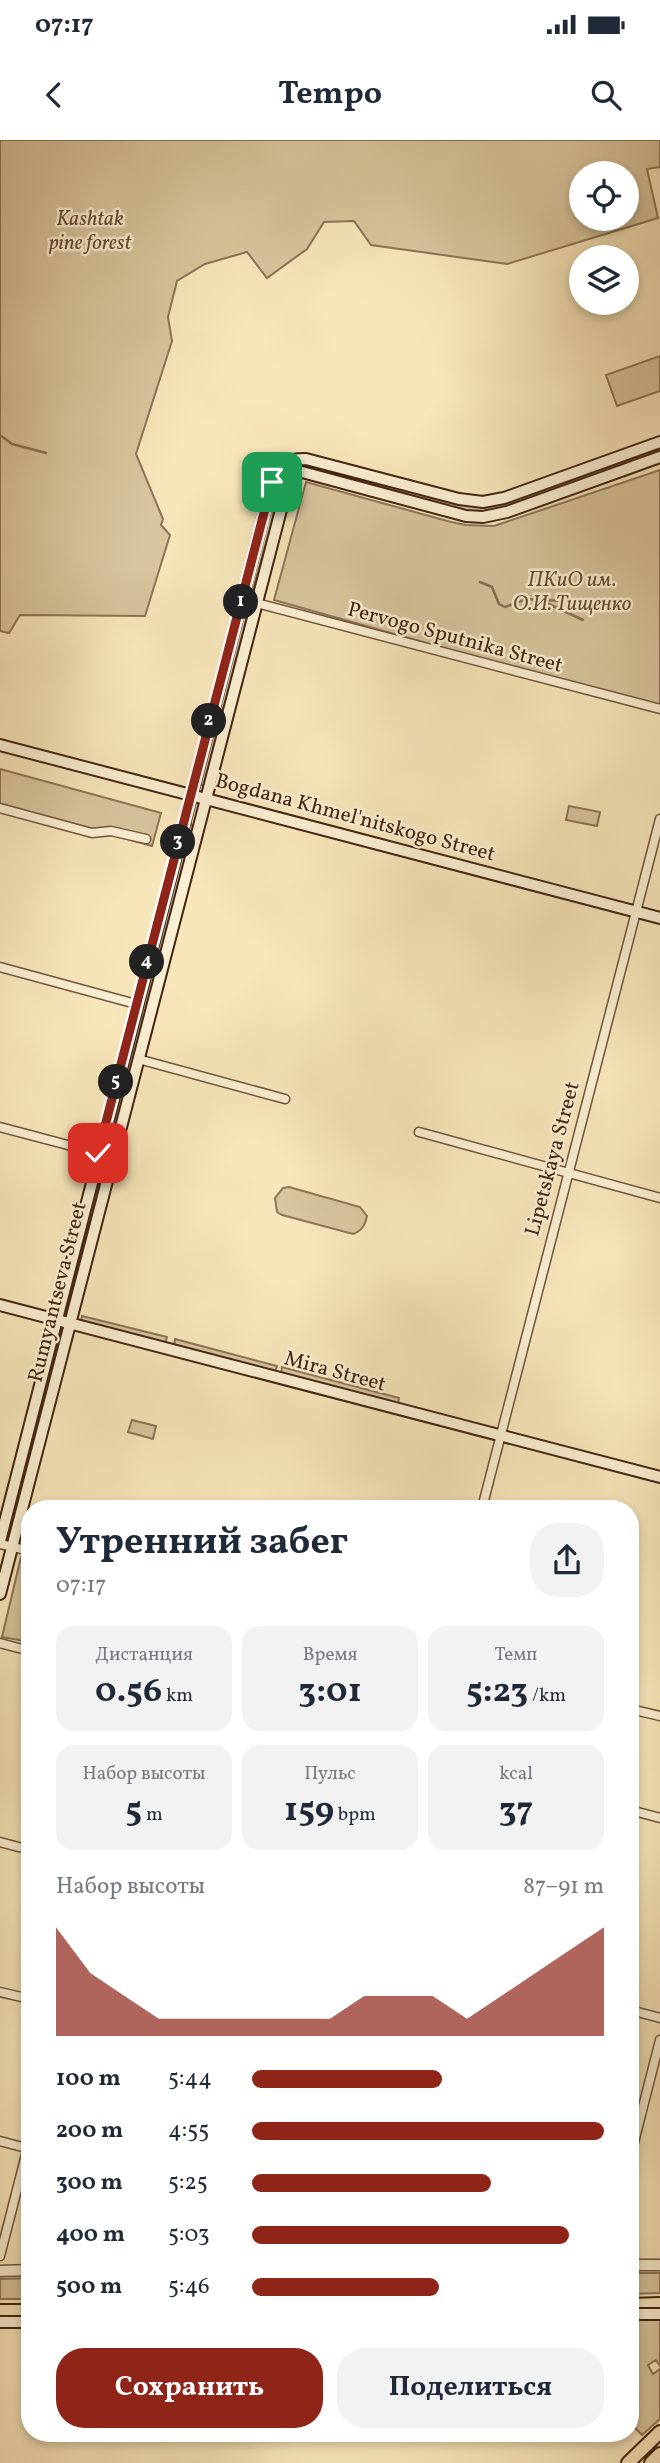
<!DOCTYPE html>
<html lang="ru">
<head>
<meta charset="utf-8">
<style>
	body { margin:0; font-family:Vollkorn,serif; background:#f2f2f3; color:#1f2937; height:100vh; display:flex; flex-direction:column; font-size:26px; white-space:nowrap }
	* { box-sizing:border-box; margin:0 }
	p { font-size:23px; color:#747a83 }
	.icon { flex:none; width:38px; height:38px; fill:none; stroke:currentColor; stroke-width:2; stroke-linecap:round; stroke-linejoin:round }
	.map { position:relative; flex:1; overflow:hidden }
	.drawer { position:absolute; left:21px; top:1360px; width:618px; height:942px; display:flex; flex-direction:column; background:#fff; border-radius:28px; box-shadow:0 4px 10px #0003 }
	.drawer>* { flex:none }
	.tools { position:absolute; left:569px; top:21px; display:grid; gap:14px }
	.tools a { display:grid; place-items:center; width:70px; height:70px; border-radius:50%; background:#fff; box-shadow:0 4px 10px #0003; font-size:35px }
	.pin { position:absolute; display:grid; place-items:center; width:60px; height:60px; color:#fff; margin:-30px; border-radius:14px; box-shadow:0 4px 10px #0006 }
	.km { position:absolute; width:35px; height:35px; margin:-18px; border-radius:50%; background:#222; color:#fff; font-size:19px; line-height:35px; text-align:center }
	.round { display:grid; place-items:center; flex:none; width:74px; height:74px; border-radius:28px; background:#f2f2f3 }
	.headline { display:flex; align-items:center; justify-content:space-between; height:119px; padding:0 35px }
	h1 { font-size:38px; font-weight:700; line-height:52px }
	.figures { display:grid; grid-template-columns:repeat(3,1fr); gap:10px; height:119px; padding:7px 35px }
	.figures div { display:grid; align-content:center; border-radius:18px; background:#f2f2f3; text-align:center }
	.figures b { font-size:35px; font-weight:700 }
	.figures small { font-size:19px; font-weight:400 }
	.figures p { font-size:19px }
	.chart { height:196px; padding:14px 35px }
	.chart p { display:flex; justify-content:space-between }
	.chart svg { width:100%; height:126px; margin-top:7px; fill:#8f2418; opacity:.7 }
	.cta { display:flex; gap:14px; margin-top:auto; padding:14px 35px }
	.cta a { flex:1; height:80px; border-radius:28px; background:#8f2418; color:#fff; font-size:28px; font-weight:700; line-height:80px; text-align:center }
	.cta a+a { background:#f2f2f3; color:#1f2937 }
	ul { padding:0 35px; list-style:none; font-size:23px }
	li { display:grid; grid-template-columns:112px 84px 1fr; align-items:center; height:52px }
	li i { height:18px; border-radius:9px; background:#8f2418 }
	.status { display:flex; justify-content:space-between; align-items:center; height:49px; padding:0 35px; background:#fff; direction:ltr }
	.status svg { height:19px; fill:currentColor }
	header { display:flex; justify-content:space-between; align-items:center; height:91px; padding:0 35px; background:#fff; font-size:32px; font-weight:700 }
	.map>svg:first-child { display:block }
	.green { fill:#d8c59d; stroke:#8d7457; stroke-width:2; fill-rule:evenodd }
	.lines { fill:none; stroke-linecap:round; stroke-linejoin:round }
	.stream { stroke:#897154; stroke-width:2.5 }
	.minor-casing { stroke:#6f543b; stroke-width:11 }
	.tertiary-casing { stroke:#6f543b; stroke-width:13 }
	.secondary-casing { stroke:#422411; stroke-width:14 }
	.primary-casing { stroke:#422411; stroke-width:16 }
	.minor { stroke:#faefd2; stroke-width:8 }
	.tertiary { stroke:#faefd2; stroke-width:10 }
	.secondary { stroke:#faefd2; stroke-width:10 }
	.primary { stroke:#f7e6ba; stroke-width:12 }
	.tram { stroke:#422411; stroke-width:2 }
	.route-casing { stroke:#fff; stroke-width:14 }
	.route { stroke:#8f2418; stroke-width:9 }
	.labels { text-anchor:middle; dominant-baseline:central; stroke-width:5; stroke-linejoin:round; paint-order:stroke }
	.park-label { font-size:21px; font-style:italic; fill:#684c34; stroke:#faefd2 }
	.street-label { font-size:21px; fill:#422411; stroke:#faefd2 }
</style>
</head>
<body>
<div class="status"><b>07:17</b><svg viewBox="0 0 49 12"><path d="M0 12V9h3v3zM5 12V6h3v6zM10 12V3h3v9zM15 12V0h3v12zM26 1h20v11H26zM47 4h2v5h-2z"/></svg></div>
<header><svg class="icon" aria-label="back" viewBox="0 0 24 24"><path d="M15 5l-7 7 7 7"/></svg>Tempo<svg class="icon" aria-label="search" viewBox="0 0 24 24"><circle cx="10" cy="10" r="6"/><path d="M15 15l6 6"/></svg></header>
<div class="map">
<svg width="660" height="2323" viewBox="0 0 660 2323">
	<rect width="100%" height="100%" fill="#f7e6ba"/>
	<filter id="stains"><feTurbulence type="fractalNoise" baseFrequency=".00286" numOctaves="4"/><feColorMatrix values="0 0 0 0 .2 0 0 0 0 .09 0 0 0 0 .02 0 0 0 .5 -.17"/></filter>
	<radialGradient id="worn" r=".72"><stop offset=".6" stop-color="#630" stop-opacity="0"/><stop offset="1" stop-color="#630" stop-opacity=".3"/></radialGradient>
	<!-- green -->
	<path class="green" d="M0,0H660V27L647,29L658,78L507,124L371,105L354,81L324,82L307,109L267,138L247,112L205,124L177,141L168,177L172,201L136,314L163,379L161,385L170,395L145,476L20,475L9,493L0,491ZM581,33H626V79H581Z
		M660,216V251L617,266L606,235Z
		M660,306V312L505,367L483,372L467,371L328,334L327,331L329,329L456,363L483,366Z
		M660,330V565L432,507L426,503L274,460L306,342L451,382L466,385L494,386Z
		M278,342L282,345L251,457L248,456Z
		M244,471L248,473L204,645H199Z
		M0,629L161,673L152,706L0,664Z
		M569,666L600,672L597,686L566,680Z
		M191,684L194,688L70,1165L66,1164L189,685Z
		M289,1047L360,1067L367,1076C365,1085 362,1091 353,1094L282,1075L277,1072L275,1058L283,1048Z
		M82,1176L167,1197L165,1204L81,1183Z
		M57,1198L61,1199L7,1400L5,1399Z
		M175,1199L277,1226L275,1232L174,1206Z
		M282,1227L399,1258L398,1265L281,1234Z
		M132,1280L156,1286L153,1299L128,1292Z
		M21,1417L30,1419V1502L2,1497Z
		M630,2133H660V2153L630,2154Z
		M30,2138V2159H0V2139Z
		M630,2178H660V2226L656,2220L648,2225L653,2234L660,2229V2279L642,2295L630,2283Z"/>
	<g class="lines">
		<!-- stream -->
		<path class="stream" d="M0,295L12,304L46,313
			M480,442L492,447L499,464L505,467L526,459L540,460L583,480
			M543,460L589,462"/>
		<!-- minor casing -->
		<g class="minor-casing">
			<path id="minor" d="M241,459L660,569
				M0,668L92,693L111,691L146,699
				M0,827L136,864
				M138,919L285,959
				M0,987L98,1013
				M419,992L660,1058
				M482,1368L660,679
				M0,1404L30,1411
				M0,1503L30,1511
				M630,1569L660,1576
				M630,1670L660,1678
				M0,1702L30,1710
				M0,1852L30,1859
				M630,1870L660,1878
				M0,2001L30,2009
				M630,2018L660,1900
				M0,2116L30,1999"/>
		</g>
		<!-- tertiary casing -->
		<g class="tertiary-casing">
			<path id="tertiary" d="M630,2125H660
				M0,2131L30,2130"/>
		</g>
		<!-- secondary casing -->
		<g class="secondary-casing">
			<path id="secondary" d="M0,605L660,778
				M0,1165L660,1337
				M0,1401L272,342C280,322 284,319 306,319L459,359L483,362L504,358L660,302
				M0,1454L289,339L295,334L302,332L466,376L483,377L507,372L660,317
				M630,2174H660
				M0,2182H30"/>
		</g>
		<!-- primary casing -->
		<g class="primary-casing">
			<path id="primary" d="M628,2323L660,2292
				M651,2323L660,2314"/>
		</g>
		<!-- minor -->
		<use href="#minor" class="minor"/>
		<!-- tertiary -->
		<use href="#tertiary" class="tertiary"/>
		<!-- secondary -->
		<use href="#secondary" class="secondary"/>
		<!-- primary -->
		<use href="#primary" class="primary"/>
		<!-- tram -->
		<path class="tram" d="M630,2158L660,2157
			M0,2164H30"/>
	</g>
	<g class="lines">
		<!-- route casing -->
		<g class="route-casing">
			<path id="route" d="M98,1013L272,342"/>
		</g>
		<!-- route -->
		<use href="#route" class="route"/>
	</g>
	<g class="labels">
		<!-- park labels -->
		<g class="park-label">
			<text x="90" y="79">Kashtak<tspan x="90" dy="24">pine forest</tspan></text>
			<text x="572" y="440">ПКиО им.<tspan x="572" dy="24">О.И. Тищенко</tspan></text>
		</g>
		<!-- street labels -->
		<g class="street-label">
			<text transform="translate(455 498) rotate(15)">Pervogo Sputnika Street</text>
			<text transform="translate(355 678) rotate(15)">Bogdana Khmel'nitskogo Street</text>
			<text transform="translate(553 1019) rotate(-75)">Lipetskaya Street</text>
			<text transform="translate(58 1152) rotate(-76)">Rumyantseva Street</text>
			<text transform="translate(335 1232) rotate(15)">Mira Street</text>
		</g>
	</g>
	<rect width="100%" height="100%" filter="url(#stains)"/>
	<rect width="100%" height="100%" fill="url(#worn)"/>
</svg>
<div class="tools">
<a><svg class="icon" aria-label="locate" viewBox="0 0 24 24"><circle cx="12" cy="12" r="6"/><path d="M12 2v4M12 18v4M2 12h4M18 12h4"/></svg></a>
<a><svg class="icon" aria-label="layers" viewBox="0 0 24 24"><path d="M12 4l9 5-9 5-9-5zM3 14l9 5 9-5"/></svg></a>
</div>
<div class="pin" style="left:272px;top:342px;background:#1e9e55"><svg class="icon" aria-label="arrive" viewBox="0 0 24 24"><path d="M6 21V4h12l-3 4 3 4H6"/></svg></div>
<div class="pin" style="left:98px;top:1013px;background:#d93025"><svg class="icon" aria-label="check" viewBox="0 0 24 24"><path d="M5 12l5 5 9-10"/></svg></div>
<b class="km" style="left:241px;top:462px">1</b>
<b class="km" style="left:209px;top:581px">2</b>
<b class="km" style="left:178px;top:702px">3</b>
<b class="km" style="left:147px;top:822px">4</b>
<b class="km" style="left:116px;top:942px">5</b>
<section class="drawer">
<div class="headline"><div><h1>Утренний забег</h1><p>07:17</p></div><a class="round"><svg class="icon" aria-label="share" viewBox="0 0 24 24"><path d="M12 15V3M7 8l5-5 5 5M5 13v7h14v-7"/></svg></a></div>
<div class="figures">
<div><p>Дистанция</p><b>0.56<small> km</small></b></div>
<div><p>Время</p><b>3:01</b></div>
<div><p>Темп</p><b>5:23<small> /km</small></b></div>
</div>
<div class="figures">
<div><p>Набор высоты</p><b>5<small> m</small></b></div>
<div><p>Пульс</p><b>159<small> bpm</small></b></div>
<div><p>kcal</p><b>37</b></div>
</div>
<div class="chart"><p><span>Набор высоты</span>87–91 m</p>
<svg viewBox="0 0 160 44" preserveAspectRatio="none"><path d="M0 44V6L10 22L20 30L30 38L40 38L50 38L60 38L70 38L80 38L90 30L100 30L110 30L120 38L130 30L140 22L150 14L160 6V44z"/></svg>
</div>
<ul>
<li><b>100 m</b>5:44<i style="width:54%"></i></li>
<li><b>200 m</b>4:55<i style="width:100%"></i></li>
<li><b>300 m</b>5:25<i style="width:68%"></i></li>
<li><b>400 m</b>5:03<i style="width:90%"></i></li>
<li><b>500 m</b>5:46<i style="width:53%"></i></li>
</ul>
<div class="cta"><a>Сохранить</a><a>Поделиться</a></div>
</section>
</div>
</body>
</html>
